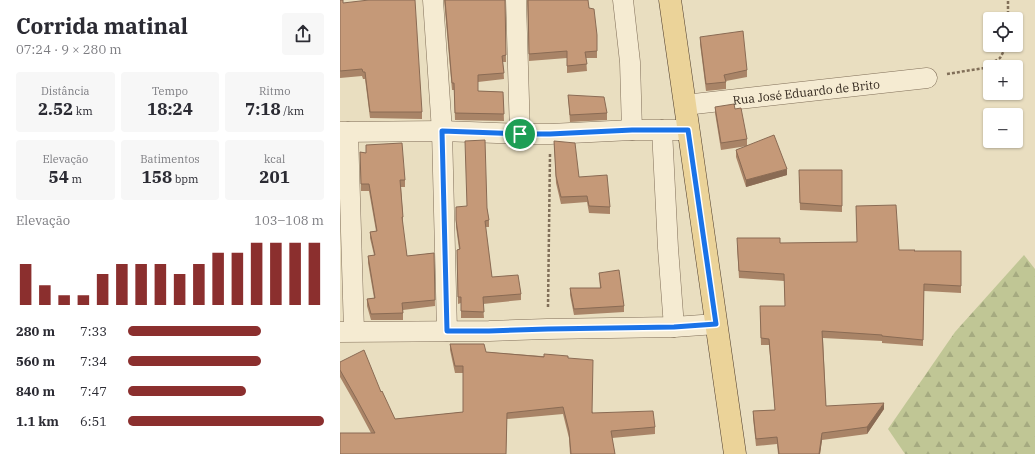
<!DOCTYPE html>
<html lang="pt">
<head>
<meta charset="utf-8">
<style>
	body { margin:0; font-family:"IBM Plex Serif",serif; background:#f7f7f7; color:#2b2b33; height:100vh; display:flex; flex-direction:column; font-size:15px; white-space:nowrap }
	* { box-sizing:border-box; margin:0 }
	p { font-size:13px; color:#7c7c81 }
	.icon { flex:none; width:22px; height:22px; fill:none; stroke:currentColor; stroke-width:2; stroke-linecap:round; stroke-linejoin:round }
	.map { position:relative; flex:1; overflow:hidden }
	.sheet { display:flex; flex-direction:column; background:#fff; width:340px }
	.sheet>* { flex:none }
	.buttons { position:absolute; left:643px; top:12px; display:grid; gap:8px }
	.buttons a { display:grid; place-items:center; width:40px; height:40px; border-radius:4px; background:#fff; box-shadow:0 1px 3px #0004; font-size:20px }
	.pin { position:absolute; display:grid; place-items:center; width:34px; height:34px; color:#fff; margin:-17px; border:2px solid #fff; border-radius:50%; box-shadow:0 1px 4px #0007 }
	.round { display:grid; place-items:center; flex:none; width:42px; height:42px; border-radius:4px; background:#f7f7f7 }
	.summary { display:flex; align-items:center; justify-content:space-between; height:68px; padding:0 16px }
	h1 { font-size:22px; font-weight:800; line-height:30px }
	.stats { display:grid; grid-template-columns:repeat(3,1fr); gap:6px; height:68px; padding:4px 16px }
	.stats div { display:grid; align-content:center; border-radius:4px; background:#f7f7f7; text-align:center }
	.stats b { font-size:17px; font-weight:800 }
	.stats small { font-size:11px; font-weight:400 }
	.stats p { font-size:11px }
	.chart { height:112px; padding:8px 16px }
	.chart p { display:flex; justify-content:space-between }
	.chart svg { width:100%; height:72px; margin-top:4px; stroke:#8b2f2e; stroke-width:6 }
	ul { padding:0 16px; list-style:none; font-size:13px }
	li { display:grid; grid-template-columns:64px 48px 1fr; align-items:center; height:30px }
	li i { height:10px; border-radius:5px; background:#8b2f2e }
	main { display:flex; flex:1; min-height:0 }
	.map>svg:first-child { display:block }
	.forest { fill:url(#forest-firs) }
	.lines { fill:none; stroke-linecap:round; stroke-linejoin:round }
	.street-casing { stroke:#816f59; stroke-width:21 }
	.primary-casing { stroke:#4f3d2e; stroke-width:23 }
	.path { stroke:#816f59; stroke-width:2.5; stroke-dasharray:3 2; stroke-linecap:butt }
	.street { stroke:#f5ebd2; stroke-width:20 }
	.primary { stroke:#ebd399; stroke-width:22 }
	.wall { fill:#a98467 }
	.shaded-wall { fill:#8a6b54 }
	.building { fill:#c59978; stroke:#8a6b54 }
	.route-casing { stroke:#fff; stroke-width:8 }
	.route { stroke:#1a73e8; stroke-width:5 }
	.labels { text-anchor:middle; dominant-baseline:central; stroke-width:3; stroke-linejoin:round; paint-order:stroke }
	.street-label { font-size:12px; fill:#32271d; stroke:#f2e8cf }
</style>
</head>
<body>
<main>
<section class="sheet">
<div class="summary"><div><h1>Corrida matinal</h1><p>07:24 · 9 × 280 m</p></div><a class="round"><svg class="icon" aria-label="share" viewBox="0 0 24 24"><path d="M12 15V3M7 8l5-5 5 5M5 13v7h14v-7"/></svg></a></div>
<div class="stats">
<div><p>Distância</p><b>2.52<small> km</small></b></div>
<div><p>Tempo</p><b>18:24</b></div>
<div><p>Ritmo</p><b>7:18<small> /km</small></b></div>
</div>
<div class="stats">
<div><p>Elevação</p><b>54<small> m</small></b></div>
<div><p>Batimentos</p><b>158<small> bpm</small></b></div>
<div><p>kcal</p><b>201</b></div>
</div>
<div class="chart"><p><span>Elevação</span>103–108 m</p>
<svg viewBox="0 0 160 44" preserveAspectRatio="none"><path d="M5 44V19M15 44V32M25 44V38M35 44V38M45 44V25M55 44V19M65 44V19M75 44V19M85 44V25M95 44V19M105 44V12M115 44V12M125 44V6M135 44V6M145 44V6M155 44V6"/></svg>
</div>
<ul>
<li><b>280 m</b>7:33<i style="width:68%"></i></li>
<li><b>560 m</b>7:34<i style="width:68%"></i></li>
<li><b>840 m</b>7:47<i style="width:60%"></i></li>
<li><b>1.1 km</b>6:51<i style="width:100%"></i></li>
</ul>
</section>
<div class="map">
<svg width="695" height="454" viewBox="0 0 695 454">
	<defs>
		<pattern id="forest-firs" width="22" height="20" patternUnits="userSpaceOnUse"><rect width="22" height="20" fill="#c0c695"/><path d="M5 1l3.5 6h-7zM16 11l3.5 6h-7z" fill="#a5aa80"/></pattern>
	</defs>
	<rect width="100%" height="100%" fill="#e9dec0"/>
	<!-- forest -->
	<path class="forest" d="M684,255L695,269V454H565L548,429L615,332Z"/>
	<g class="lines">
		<!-- street casing -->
		<g class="street-casing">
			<g id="street">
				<path d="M93,0L102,131L107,331"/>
				<path d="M176,0L180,134"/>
				<path d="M283,0L290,62L292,130"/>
				<path id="s1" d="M345,105L587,78"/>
				<path d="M322,130L328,248L334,327"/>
				<path d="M0,132L102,131L180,134H210L292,130H348"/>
				<path d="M8,132L14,331"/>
				<path d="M0,332L149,331L207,329L334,327L376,324"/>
			</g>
		</g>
		<!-- primary casing -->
		<g class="primary-casing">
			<path id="primary" d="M330,0L395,454"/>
		</g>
		<!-- path -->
		<path class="path" d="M668,19V0
			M607,74L644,68L660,58L667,45
			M208,307L210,154"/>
		<!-- street -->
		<use href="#street" class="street"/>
		<!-- primary -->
		<use href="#primary" class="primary"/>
	</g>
	<!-- wall -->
	<path class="wall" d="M0,0L3,3L82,112V119L30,118L25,79H23L22,76L0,78Z
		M104,0H165L166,62H163L164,79L138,82V91L163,92L164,121L115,120L114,90H112Z
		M187,0L249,8L257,42V58H246L247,71L227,73V58L189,61Z
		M360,37L407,70V77L386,81V89L366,91L360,44Z
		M228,95L267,113V120L230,122Z
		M375,107L407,139V146L381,150L375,113Z
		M214,141L239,177L270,207V214L249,213L247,202L221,204L216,183Z
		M26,145L65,180V187H61L63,217V224H62L67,256L94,253L95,306L63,310V320H31L27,306V299L34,298L28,263V256L34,255L30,238V232L36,231L29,191H21L20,152L26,153Z
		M396,150L447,175L406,187L396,157Z
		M502,170V212L460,210L459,177Z
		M116,207L147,208L149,220V227H145L152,277L181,294V300L143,304L144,318H121V303L118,304L117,250L119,249L116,227Z
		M397,245L559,250L574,251H621V293L584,291L583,346L542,343V341L483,338L486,406L544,409L527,434L482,440L480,454H438L437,444L416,446L413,418V411L435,410L429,345H421L420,312L445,306L444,281L399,278Z
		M259,273L284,306V312L234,315L230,295V288H260Z
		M110,344L146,352L228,358L253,413L315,427V434L272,438L275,454H230L229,438L223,414L167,419L166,454L31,433L16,405L0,377V362L41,392L55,419L123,412V373H115L110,350Z"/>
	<!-- shaded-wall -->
	<path class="shaded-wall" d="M447,169V175L406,187V180Z
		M544,403V409L527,434V427Z
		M482,433V440L480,454H479Z"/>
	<!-- building -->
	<path class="building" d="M0,0H3V3L29,0H75L82,112H30L25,72H23L22,69L0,71Z
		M105,0H165L166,55L162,56L164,73L138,75V91L163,92L164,114L115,113L114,83H112Z
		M188,0H248L249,8L254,9L257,35V51L245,52L247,64L227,66V51L189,54Z
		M403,31L407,70L384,75L386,82L366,84L360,37Z
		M228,95L264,97L267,113L230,115Z
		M394,104L395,109L401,108L407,139L381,143L375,107Z
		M434,135L447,169L406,180L396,150Z
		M145,140L147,208L149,220L145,221L152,277L178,275L181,294L143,297L144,312L121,311V297H118L117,250L120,249L116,220V207L127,206L125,141Z
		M214,141L235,143L239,177L267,175L270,207L249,206L247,196L221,197L216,176Z
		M62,143L65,180H60L63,217H62L67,256L94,253L95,300L62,303L63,313L31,314L27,299L35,298L28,256L35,255L30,232L37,231L29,184H21L20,152L26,153V145Z
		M459,170H502V206L460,203Z
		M556,205L559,250H575L574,251H621V286L584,284L583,340L542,336V335L482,331L486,406L544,403L527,427L482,433L479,454H439L437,437L416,439L413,411L435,410L429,339L421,338L420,306H445L444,274L399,271L397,238H440V243L517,242L516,206Z
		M279,270L284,306L234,309L230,288H261L259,273Z
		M110,344H144L146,352L204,357V354L228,356V358L253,360L252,413L313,411L315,427L271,431L275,454H231L229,431L223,407L167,413L166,454H0V433H35L16,398L0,370V362L24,350L41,392L42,391L55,419L123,412V366H115Z"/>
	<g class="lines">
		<!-- route casing -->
		<g class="route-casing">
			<path id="route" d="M292,130H348L376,324L334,327L208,329L149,331H107L102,131L180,134H210Z"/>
		</g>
		<!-- route -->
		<use href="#route" class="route"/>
	</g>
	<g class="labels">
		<!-- street labels -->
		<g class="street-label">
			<text stroke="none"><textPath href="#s1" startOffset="122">Rua José Eduardo de Brito</textPath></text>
		</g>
	</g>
</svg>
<div class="buttons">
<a><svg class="icon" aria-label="locate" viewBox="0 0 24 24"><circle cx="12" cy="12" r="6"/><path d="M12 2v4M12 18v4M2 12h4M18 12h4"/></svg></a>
<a>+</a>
<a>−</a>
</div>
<div class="pin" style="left:180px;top:134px;background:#1e9e55"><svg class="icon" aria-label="arrive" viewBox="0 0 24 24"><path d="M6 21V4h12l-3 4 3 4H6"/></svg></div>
</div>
</main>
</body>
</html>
